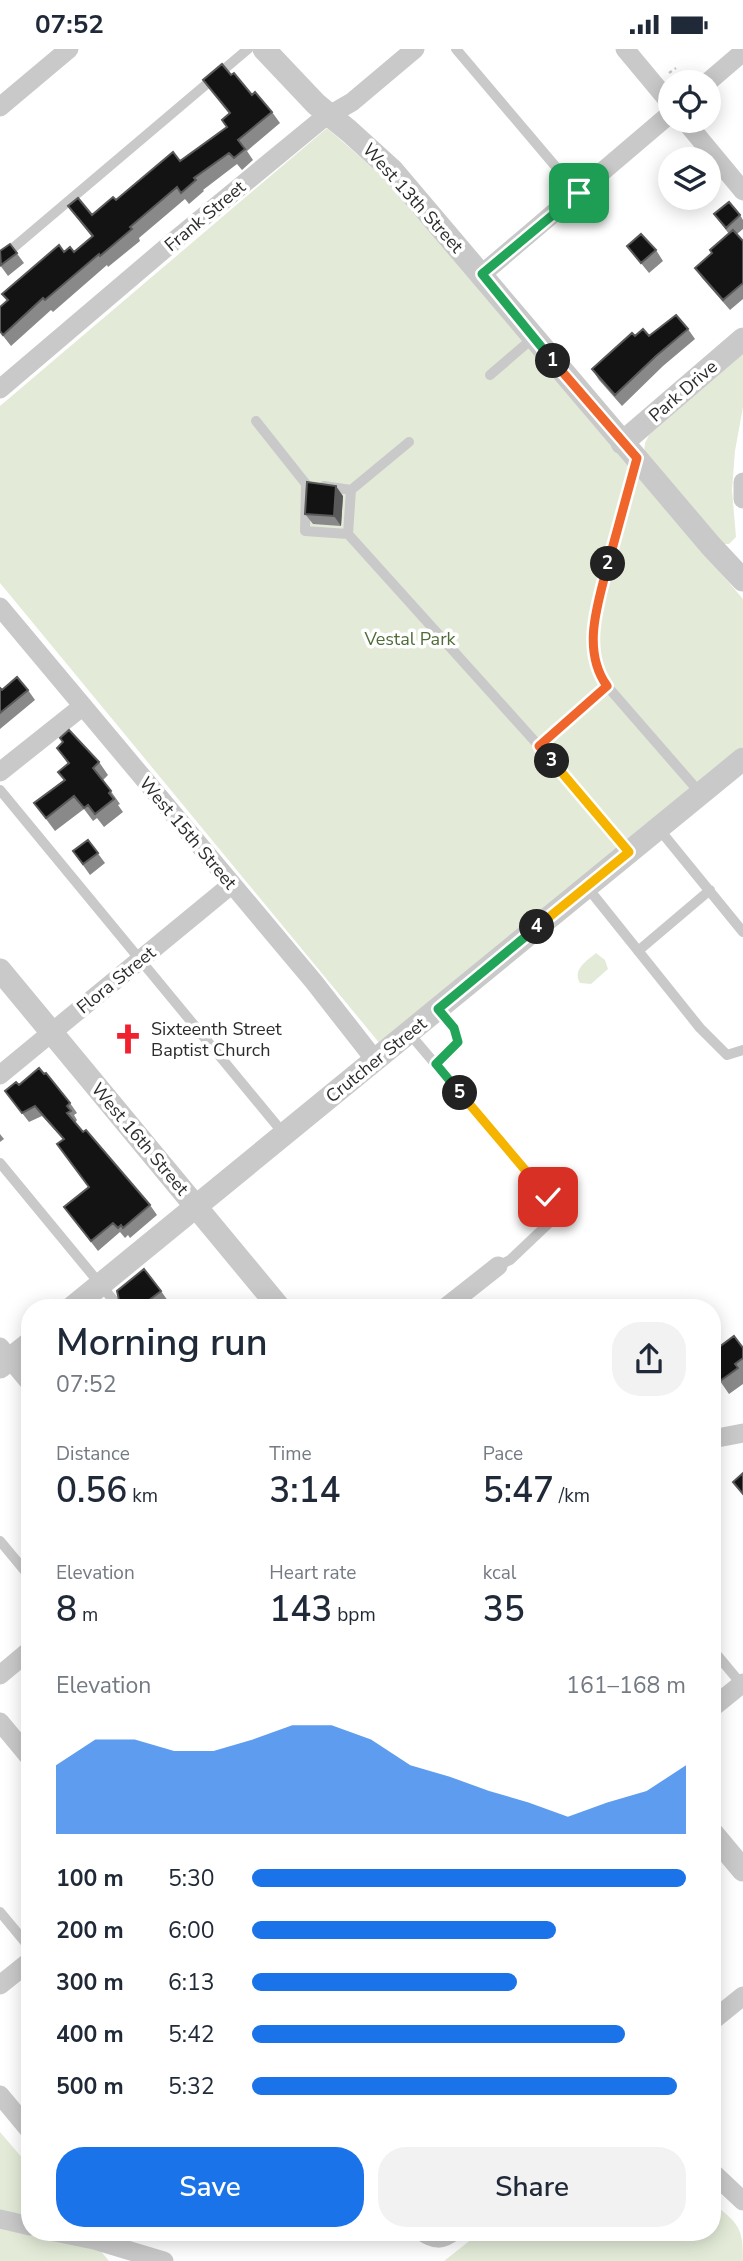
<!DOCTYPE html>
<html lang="en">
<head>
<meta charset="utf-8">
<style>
	body { margin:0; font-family:"Nunito Sans",sans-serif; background:#f2f2f3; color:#1f2937; height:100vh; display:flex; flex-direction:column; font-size:26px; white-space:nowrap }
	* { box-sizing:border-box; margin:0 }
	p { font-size:23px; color:#747a83 }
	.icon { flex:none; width:38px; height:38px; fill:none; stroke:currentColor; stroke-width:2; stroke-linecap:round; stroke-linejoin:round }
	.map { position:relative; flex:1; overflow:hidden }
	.drawer { position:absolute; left:21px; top:1250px; width:700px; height:942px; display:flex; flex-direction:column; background:#fff; border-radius:28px; box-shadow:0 4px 18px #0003 }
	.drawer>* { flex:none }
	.controls { position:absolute; left:658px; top:21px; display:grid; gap:14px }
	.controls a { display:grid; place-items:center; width:63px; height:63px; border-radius:50%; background:#fff; box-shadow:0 4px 18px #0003; font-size:35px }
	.pin { position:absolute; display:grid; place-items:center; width:60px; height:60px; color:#fff; margin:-30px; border-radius:14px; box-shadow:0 4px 10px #0006 }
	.km { position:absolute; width:35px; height:35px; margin:-18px; border-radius:50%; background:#222; color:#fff; font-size:19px; line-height:35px; text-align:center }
	.round { display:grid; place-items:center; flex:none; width:74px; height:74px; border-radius:28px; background:#f2f2f3 }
	.headline { display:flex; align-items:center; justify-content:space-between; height:119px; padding:0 35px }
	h1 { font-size:38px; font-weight:600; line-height:52px }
	.figures { display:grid; grid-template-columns:repeat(3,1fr); gap:10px; height:119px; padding:7px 35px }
	.figures div { display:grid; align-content:center }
	.figures b { font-size:35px; font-weight:600 }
	.figures small { font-size:19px; font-weight:400 }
	.figures p { font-size:19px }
	.chart { height:196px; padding:14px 35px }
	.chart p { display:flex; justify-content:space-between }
	.chart svg { width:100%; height:126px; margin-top:7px; fill:#1a73e8; opacity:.7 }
	.primary-button { display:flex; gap:14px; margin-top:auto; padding:14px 35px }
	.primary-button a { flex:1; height:80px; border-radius:28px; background:#1a73e8; color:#fff; font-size:28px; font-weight:600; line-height:80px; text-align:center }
	.primary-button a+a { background:#f2f2f3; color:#1f2937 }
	ul { padding:0 35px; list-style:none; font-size:23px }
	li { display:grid; grid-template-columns:112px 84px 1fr; align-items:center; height:52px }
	li i { height:18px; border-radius:9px; background:#1a73e8 }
	.status { display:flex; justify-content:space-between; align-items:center; height:49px; padding:0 35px; background:#fff; direction:ltr }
	.status svg { height:19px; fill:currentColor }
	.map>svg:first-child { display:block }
	.green { fill:#e3ebd8 }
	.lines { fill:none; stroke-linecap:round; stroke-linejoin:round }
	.path { stroke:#c9c9c9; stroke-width:2.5; stroke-dasharray:3.5 3.5; stroke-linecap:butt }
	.service { stroke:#c9c9c9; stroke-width:10 }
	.minor { stroke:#c9c9c9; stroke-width:19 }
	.tertiary { stroke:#c9c9c9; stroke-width:23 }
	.wall { fill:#898989 }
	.shaded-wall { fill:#5a5a5a }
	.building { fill:#131313; stroke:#5a5a5a; stroke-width:2 }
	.split-1-casing { stroke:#fff; stroke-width:14 }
	.split-2-casing { stroke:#fff; stroke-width:14 }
	.split-3-casing { stroke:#fff; stroke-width:14 }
	.split-4-casing { stroke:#fff; stroke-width:14 }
	.split-5-casing { stroke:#fff; stroke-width:14 }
	.split-6-casing { stroke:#fff; stroke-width:14 }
	.split-1 { stroke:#22a559; stroke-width:9 }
	.split-2 { stroke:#f0652b; stroke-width:9 }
	.split-3 { stroke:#f0652b; stroke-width:9 }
	.split-4 { stroke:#f5b400; stroke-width:9 }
	.split-5 { stroke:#22a559; stroke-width:9 }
	.split-6 { stroke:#f5b400; stroke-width:9 }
	.labels { text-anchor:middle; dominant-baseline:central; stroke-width:7; stroke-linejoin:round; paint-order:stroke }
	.street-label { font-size:18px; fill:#2c2c2c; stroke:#fff }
	.park-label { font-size:18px; fill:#4f6b37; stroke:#fff }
	.poi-label { font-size:18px; fill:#2c2c2c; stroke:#fff; text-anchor:start }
</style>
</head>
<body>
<div class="status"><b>07:52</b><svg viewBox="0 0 49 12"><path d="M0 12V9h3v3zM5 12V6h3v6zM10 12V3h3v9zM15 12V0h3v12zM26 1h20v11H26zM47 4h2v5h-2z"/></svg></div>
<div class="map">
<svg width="743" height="2212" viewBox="0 0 743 2212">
	<rect width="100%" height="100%" fill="#fff"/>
	<!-- green -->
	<path class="green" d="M327,79L389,133L743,550V698L381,996L0,534V357Z
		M743,305V358L735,402L732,441L736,488L729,495H723L644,404L645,394L649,386Z
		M596,904L605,911L608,920L591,935L580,934C572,921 586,912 596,904Z
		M0,2083L30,2118V2182H84L109,2212H0Z
		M712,2153C739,2176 743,2177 743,2212H444L482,2182H712Z"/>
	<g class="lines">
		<!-- path -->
		<path class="path" d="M669,24L676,19"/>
		<!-- service -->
		<path class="service" d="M456,0L578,144
			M0,210L248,0
			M490,326L533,289
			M256,372L306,435L305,482L348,485L539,697L629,802
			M637,410L593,580V604L599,626L607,637L701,745
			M324,437L351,441L409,393
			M348,485L351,441
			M539,697L607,637
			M0,741L284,1085
			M659,780L743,883
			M587,838L700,979L727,1006L743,1001
			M638,902L710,841
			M409,984L548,1148L550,1173L510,1211L498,1217
			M436,1015L459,993L454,979L438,960
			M0,1114L119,1258
			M0,1492L30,1528
			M712,1600L743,1637
			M0,1863L30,1899"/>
		<!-- minor -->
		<path class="minor" d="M625,0L670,54
			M708,33L743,3
			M0,58L69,0
			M685,72L743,142
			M482,225L670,65
			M0,340L174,192L321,71L352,53L415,0
			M743,433V450
			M0,558L314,933L375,1011
			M0,723L83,657
			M0,1026L231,836
			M446,1258L498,1217
			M0,1298L30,1334
			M712,1390L743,1384
			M0,1626L30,1601
			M712,1659L743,1634
			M0,1673L30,1709
			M0,1936L30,1912
			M712,1972L743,1947
			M0,2046L30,2082
			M712,2123L743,2152
			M0,2170L30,2177
			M50,2182L94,2191L164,2212
			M421,2182C434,2191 442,2192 454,2182"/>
		<!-- tertiary -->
		<path class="tertiary" d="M264,0L316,55L349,82L392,121L711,497L743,531
			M622,394L743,290
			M0,921L279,1258
			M73,1258L743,710
			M0,1318L30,1294
			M712,1784L743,1821"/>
	</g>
	<!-- wall -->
	<path class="wall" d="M231,26L252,46L272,63L280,74L247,102L253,111L242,121L237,115L203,141L204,142L189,155L185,150L139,189L140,192L108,218L107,216L53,263L51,261L11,297L0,283V258L7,252L2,245L64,203H74L92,188L68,157L92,166L180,112L227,78L222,71L230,65L203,31Z
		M714,165L740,166L743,171V180L737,185L743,192V250L730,261L702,229L695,219L712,205L729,185Z
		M10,195L24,214L8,227L0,216V202Z
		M627,197L656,201L663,212L649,224Z
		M688,280L695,290L663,317L622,357L599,331L592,320L635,287H649Z
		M343,447L341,477L313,475L305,465Z
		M0,639L2,641H28L35,651L0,680Z
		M57,699L99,713L108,726L103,731L120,755L118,756L123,763L104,778L97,769L93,772L84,760L55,782L34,754L64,731L58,723L68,715Z
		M88,791L105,814L90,826L73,802Z
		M19,1036L70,1054L77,1064L74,1066L77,1071L75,1074L150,1156L157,1166L130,1189L128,1186L125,1189L120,1183L98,1202L64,1158L88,1138L63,1090L42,1067L29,1073L5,1042Z
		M0,1085L4,1090L0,1093Z
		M161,1242L168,1252L160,1258H124L119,1251Z
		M712,1298L715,1301L743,1299V1335L729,1345L720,1332L712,1339Z"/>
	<!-- shaded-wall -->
	<path class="shaded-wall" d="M336,437L343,447L341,477L334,467Z"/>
	<!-- building -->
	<path class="building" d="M222,15L231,26L234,24L252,46L255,43L272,63L238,91L245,100L234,109L229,104L194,129L196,131L181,144L177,138L130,178L132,180L100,207L99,205L45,251L43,249L3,286L0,282V258L8,251L2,245L59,196L64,203L70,198L74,203L93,187L68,157L78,149L92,166L113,148L116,151L173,103L180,112L227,78L222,71L230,64L203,31Z
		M729,153L740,166L726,179L714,165Z
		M733,181L743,192V234L723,251L695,219L712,204L710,201Z
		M641,185L656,201L641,214L627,197Z
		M10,195L17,204L1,216L0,202Z
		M676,266L688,280L656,307L615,346L592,320L632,284L635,287L643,280L649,287Z
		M307,433L336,437L334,467L305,465Z
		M17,628L28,641L0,664V639L2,641Z
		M69,681L99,713L93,719L111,742L109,744L114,750L95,765L88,756L84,759L74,747L46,769L34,754L65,731L58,723L69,714L57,699L63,693L60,689Z
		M88,791L98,804L83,815L73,802Z
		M39,1019L44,1025L46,1024L70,1054L67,1057L71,1062L67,1064L83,1083L86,1081L150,1156L123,1179L121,1176L118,1179L113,1174L91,1192L64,1158L89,1138L57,1095L64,1090L35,1057L22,1064L5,1042L16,1033L19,1036Z
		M144,1220L161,1242L140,1258H126L119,1251L117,1242Z
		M734,1287L743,1299V1309L735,1315L738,1319L720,1332L712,1321V1298L715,1301Z
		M743,1424V1445L733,1433Z"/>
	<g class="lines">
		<!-- split-1 casing -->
		<g class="split-1-casing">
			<path id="split-1" d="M553,312L482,225L579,144"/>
		</g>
		<!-- split-2 casing -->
		<g class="split-2-casing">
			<path id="split-2" d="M553,312L637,409L608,515"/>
		</g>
		<!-- split-3 casing -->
		<g class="split-3-casing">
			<path id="split-3" d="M552,712L539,697L607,637C581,601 598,554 608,515"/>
		</g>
		<!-- split-4 casing -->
		<g class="split-4-casing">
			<path id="split-4" d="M537,878L629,803L552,712"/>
		</g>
		<!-- split-5 casing -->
		<g class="split-5-casing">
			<path id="split-5" d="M460,1044L436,1015L458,993L454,979L438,960L537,878"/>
		</g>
		<!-- split-6 casing -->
		<g class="split-6-casing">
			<path id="split-6" d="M460,1044L548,1148"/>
		</g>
		<!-- split-1 -->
		<use href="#split-1" class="split-1"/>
		<!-- split-2 -->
		<use href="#split-2" class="split-2"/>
		<!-- split-3 -->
		<use href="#split-3" class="split-3"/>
		<!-- split-4 -->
		<use href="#split-4" class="split-4"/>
		<!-- split-5 -->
		<use href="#split-5" class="split-5"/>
		<!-- split-6 -->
		<use href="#split-6" class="split-6"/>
	</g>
	<!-- icons -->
	<defs>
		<g id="church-bare" transform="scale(2.415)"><path d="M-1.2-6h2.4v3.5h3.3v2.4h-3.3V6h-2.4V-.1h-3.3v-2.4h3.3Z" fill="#f1202f" stroke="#fff" stroke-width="2.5" paint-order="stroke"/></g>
	</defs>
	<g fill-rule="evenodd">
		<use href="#church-bare" x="128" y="990"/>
	</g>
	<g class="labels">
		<!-- street labels -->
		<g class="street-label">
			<text transform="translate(413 149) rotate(48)">West 13th Street</text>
			<text transform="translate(205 167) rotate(-40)">Frank Street</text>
			<text transform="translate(683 342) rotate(-41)">Park Drive</text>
			<text transform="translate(188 784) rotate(50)">West 15th Street</text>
			<text transform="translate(116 931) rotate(-39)">Flora Street</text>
			<text transform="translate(376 1011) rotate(-39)">Crutcher Street</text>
			<text transform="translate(140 1090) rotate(50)">West 16th Street</text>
		</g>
		<!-- park labels -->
		<g class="park-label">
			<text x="410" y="590">Vestal Park</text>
		</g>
		<!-- poi labels -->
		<g class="poi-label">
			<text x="151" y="980">Sixteenth Street<tspan x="151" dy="21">Baptist Church</tspan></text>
		</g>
	</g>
</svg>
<div class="controls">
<a><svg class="icon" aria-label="locate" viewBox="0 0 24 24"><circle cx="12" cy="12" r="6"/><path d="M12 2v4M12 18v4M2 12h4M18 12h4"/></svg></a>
<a><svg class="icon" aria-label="layers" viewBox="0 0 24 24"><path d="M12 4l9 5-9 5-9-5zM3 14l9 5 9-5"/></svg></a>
</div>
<div class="pin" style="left:579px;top:144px;background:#1e9e55"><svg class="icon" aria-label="arrive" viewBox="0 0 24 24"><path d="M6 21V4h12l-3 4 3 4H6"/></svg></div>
<div class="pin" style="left:548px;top:1148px;background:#d93025"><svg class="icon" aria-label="check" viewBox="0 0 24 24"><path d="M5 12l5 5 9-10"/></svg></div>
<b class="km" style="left:553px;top:312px">1</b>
<b class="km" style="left:608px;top:515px">2</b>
<b class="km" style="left:552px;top:712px">3</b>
<b class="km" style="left:537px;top:878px">4</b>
<b class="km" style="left:460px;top:1044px">5</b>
<section class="drawer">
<div class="headline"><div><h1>Morning run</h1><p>07:52</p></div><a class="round"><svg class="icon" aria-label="share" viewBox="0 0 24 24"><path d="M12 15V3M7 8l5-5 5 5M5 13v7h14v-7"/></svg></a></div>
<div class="figures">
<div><p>Distance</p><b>0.56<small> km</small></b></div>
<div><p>Time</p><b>3:14</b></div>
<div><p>Pace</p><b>5:47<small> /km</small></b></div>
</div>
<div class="figures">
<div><p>Elevation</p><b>8<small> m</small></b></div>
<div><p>Heart rate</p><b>143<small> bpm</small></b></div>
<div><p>kcal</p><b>35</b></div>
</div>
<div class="chart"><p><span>Elevation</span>161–168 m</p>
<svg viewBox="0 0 160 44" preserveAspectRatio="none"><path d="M0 44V20L10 11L20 11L30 15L40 15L50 11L60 6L70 6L80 11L90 20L100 24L110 29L120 33L130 38L140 33L150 29L160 20V44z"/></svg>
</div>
<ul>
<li><b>100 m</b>5:30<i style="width:100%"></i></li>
<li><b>200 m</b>6:00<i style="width:70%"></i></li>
<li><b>300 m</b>6:13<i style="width:61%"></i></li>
<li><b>400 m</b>5:42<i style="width:86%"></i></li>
<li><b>500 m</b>5:32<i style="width:98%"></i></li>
</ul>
<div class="primary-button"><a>Save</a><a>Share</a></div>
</section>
</div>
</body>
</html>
